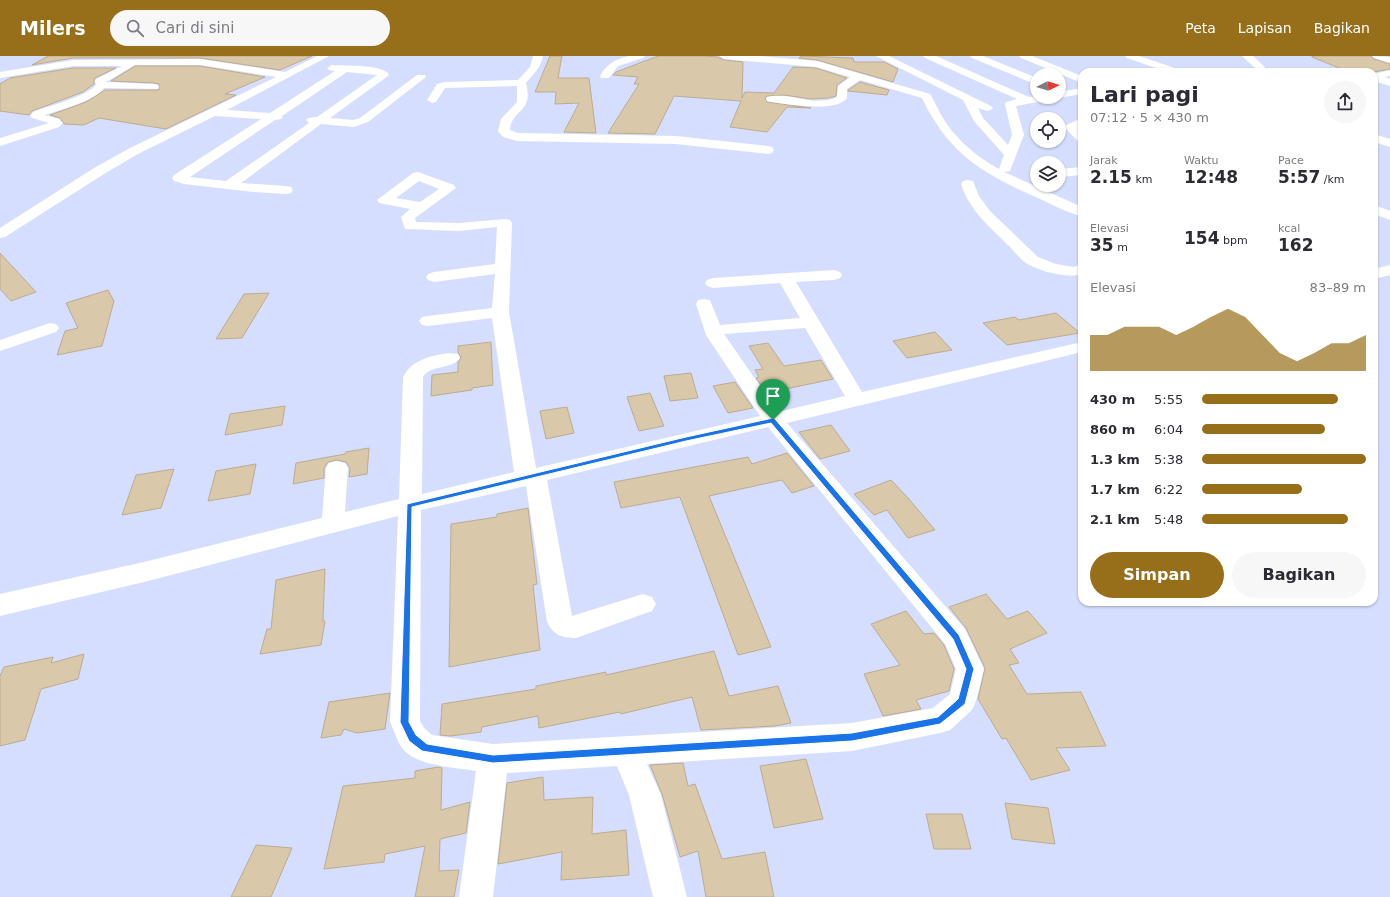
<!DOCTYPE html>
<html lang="id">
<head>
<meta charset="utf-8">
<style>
	body { margin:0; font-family:"DejaVu Sans",sans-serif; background:#f7f7f7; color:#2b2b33; height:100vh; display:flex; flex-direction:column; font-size:15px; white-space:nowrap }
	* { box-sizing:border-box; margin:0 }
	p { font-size:13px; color:#7c7c81 }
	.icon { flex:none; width:22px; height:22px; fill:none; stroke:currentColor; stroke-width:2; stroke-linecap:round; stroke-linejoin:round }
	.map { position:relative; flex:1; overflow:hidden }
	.details { position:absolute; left:1078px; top:12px; width:300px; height:538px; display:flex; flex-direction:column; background:#fff; border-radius:12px; box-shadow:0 1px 3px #0004 }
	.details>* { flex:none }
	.needle { width:26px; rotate:85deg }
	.buttons { position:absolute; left:1030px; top:12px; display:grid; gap:8px }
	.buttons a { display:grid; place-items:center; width:36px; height:36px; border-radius:50%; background:#fff; box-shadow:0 1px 3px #0004; font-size:20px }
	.pin { position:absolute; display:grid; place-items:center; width:34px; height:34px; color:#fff; margin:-41px -17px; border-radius:50% 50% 50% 0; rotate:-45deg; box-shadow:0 0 4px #0007 }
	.pin .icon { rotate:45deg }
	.round { display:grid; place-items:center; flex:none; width:42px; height:42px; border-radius:21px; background:#f7f7f7 }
	.headline { display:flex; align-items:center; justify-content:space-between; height:68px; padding:0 12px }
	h1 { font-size:22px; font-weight:700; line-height:30px }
	.figures { display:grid; grid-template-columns:repeat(3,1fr); gap:6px; height:68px; padding:4px 12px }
	.figures div { display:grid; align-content:center }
	.figures b { font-size:17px; font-weight:700 }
	.figures small { font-size:11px; font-weight:400 }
	.figures p { font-size:11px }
	.chart { height:112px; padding:8px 12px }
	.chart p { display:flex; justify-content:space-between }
	.chart svg { width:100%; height:72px; margin-top:4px; fill:#976e19; opacity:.7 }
	.button { display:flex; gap:8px; margin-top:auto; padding:8px 12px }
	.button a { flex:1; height:46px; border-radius:24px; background:#976e19; color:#fff; font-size:16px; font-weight:700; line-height:46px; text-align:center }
	.button a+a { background:#f7f7f7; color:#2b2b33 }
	ul { padding:0 12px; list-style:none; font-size:13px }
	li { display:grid; grid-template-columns:64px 48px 1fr; align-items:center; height:30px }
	li i { height:10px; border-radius:5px; background:#976e19 }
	header { display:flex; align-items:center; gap:24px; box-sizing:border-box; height:56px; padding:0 20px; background:#976e19; color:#fff }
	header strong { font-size:19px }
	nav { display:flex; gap:22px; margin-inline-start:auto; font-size:14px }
	.search { width:280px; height:36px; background:#f7f7f7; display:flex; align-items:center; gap:10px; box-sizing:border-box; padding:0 14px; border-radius:22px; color:#7c7c81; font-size:15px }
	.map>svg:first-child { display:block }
	.building { fill:#dac8ab; stroke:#bcab8f }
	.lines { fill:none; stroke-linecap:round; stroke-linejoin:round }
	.minor { fill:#fff; fill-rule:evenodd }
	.route { fill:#1a73e8; stroke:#fff; fill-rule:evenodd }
</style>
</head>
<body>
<header>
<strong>Milers</strong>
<div class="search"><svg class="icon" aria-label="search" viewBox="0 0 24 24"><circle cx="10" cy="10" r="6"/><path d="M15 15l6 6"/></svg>Cari di sini</div>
<nav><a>Peta</a><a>Lapisan</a><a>Bagikan</a></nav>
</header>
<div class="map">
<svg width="1390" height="841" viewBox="0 0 1390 841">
	<rect width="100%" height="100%" fill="#d5defe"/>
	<!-- building -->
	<path class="building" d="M48,0H312L280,14L200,2H73L32,9Z
		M550,0H562L558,22H589L596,77L564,76L579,47L555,48L556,36H535Z
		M658,0H705L718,1L724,4L743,6L742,42L745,36L774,37L793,11L816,12L847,22L837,29L836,40L828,42L811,43L784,39L767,40L765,42L767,46L811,52L787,51L767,76L730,71L741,45L674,40L655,78L608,77L639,28H634L638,21L613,19L616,16Z
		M801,0L853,2L854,6H884L898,13L893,26L817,4L799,2Z
		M1312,0H1371L1374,3L1390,8V13L1374,16H1349L1312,1Z
		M135,10H200L265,21L225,38L236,39L166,73L99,62L84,69L64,68L60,62L50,59L86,46L105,34H159V28L154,27L111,25Z
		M73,12H116L95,22L94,24V28L83,36L32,55L29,59L0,55V28L10,22Z
		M860,26L889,34L887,39L848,35V34Z
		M0,197L36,236L11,245L0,233Z
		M108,234L114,245L102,290L57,299L65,275L78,272L66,247Z
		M269,237L242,282L216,283L244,238Z
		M1056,257L1080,277L1007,289L983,267L1015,261L1019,264Z
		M935,276L952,294L907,302L893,285Z
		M491,286L493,329L472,332V334L431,340L432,319L458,316V306L461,302L458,296V290Z
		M768,287L784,310L821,304L833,323L767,337L756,322L759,321L755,314L763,313L749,290Z
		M691,317L698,342L670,345L664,320Z
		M735,326L753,352L728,357L713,330Z
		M650,337L664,370L639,375L627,341Z
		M285,350L282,369L225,379L230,358Z
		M567,351L574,377L546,383L540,355Z
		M831,369L850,395L820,403L799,376Z
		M369,392L367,418L349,421L350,412L346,406L337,404L328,406L324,412V422L293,428L296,407L345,398L346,396Z
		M787,397L814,430L792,437L782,424L709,440L771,591L738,599L680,441L621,452L614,426L748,401L752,408Z
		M256,408L250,438L208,445L216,415Z
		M174,413L161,452L122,459L136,419Z
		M891,424L908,442L935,474L908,482L887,454L874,459L854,438Z
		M528,452L537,528L533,529L540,594L449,611L451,468L497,461V458Z
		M325,513L323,565H325L321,589L260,598L267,573H271L276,524Z
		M986,538L1007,563L1028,555L1047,577L1010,593L1019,607L1009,609L1027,638L1081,636L1106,690L1056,692L1070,714L1031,724L1006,682L1002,683L978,643L985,612L966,572L949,551Z
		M906,555L924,578L934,577L944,589L954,613L949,635L916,644L921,653L883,660L864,618L900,609L871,568Z
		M714,595L729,640L778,630L791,667L775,670L701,674L692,641L621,658L620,656L539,672L538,660L482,671L481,676L451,680L440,679L442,648L536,633V630L606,616V619Z
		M84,598L78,623L41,633L25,684L0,690V620L4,611L53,601L51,607Z
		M390,637L385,673L357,677L344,673L341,679L321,682L329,646Z
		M806,703L823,763L774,772L760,710Z
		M683,707L688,730L695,728L722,803L765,796L774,841H706L698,795L680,801L662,738L650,709Z
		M438,711L442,712L441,754L470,746L466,777L440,783L439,815L459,814L454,841H415L425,790L385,798L384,806L324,813L343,730L415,722V715Z
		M543,721L544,744L593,741L592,778L626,774L629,819L561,824L562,796L498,808L507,727Z
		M1005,747L1048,752L1055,788L1012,783Z
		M926,758H962L971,793H934Z
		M256,789L292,792L271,841H231Z"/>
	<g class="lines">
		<!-- minor -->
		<path class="minor" d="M317,0H329L227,54L270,57L335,15L329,14L327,12L332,9C345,10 380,8 389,18L388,20L330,62L353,64L360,62L417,19H425L426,21L368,66L354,71L321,68L241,127L286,130L291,131L293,134L291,137L286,138L253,136L184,128L174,125L172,122L174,119L261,63L215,60L138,98L104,118L5,181L0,182V172L94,112L130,92L276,21L200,9H135L106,26L154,28L158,29L159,31L158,33L104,32C93,46 62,53 45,59L59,63L63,67L59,71L0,90V82L49,67L32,62L30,60L33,56C48,50 86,41 96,29L95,25L96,23L122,10H73L0,22V16L73,4L200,3L285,16ZM347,16L377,19L317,61L308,62L306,64L309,67L226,125L190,121L275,64L281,63L283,61L282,60Z
			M533,0H543C541,12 533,18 526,27C534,58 512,52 510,74L518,77L676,80L768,90L772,91L774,94L772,97L768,98L676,88L517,85L503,81L498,75L501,63L517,46V30L445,32L436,46L432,47L427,44L437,28L444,26L518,24L530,11Z
			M629,0H645L643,2L618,10L609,22H601L600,20C607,8 615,3 629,0Z
			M719,0H758L817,5L930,38C936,47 940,59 947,68C960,87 979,102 999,113L1004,99L974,65L963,44L876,0H889L991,50L993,52L991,54L987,55L978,52L983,62L1008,89L1012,79L1005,48L1006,46L1017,43L925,2L923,0H936L1029,41L1037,40L1054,41L1049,44L1016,50L1024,79L1011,112L1010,115L1004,116L1082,151V160C1068,157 1053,149 1040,143C984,118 949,99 922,42L860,24L847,33V42C836,57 788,48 771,46L767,45L766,43L767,41C789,35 815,52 837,41L838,30L850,21L816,11L724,3Z
			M970,0H983L1037,22V29L972,2Z
			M1019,0H1032L1082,20V27L1021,2Z
			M1125,0H1139L1181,14L1182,16H1167L1127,2Z
			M1242,0H1253L1270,16H1259Z
			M1372,0L1390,1V7L1374,2Z
			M1390,14V20L1384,21L1390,23V30L1374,25V18Z
			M1082,32V38L1059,42L1055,41H1059V36Z
			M1082,62V69L1078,72L1082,76V86L1078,85L1064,71L1066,69Z
			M1374,78L1390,83V91L1374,86Z
			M1082,111V119L1059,121V113Z
			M418,116L454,129L456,132L415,162L416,166L459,167L505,163L510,164L512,167L509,256L536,412L760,360L706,279L696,248L698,244L704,243L710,244L720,269L800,262L780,227L713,232L707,230L705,227L707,224L713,222L834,214L840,216L842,219L840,222L834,224L796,226L862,336L1082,286V296L787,367L965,573L984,613L976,645L972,654L950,674L940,677L852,695L647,708L661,739L687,841H653L629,739L617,710L507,717L493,841H459L476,715C454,711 417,711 402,692C397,685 394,674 390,666L398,460L144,526L0,560V538L144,506L322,462L326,412L329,407L337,405L345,407L348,412L345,456L399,443L403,321C406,316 409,311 414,308C424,301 446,295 458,298L460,302C452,314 431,308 423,321L422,438L514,416L492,262L428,270L422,269L419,265L422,261L428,260L492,252L495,218L434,226L428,224L426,221L428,218L434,216L495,208L497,171L459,175L405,173L401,161L410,153L379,147L377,144L413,117ZM419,125L439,133L420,146L396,142ZM805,272L845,340L778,356L724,278ZM768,371L945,588L956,613L950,638L933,652L852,667L493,688L432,679L424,672L420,665L421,454L526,430L547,566C554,579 561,582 576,582L652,555L656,548L652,541L643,538L572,560L547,424Z
			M968,124L973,125L979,140L990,155L1038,201L1056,208L1073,211L1082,208V218C1069,223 1038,215 1026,207C1020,203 1014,195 1009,190C990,171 969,154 961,128L963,125Z
			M1374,149L1390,155V164L1374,158Z
			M1390,209V219L1374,223V213Z
			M50,267L56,268L59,272L56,276L0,295V284Z"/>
	</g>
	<!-- route -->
	<path class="route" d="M773,362L775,363L959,579L974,613L965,648L940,668L852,685L493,707L422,695L409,685L400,666L407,448L686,381ZM771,367L953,583L966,613L958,643L938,661L852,677L493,699L427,688L416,679L409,666L412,451L686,385Z"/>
</svg>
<div class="buttons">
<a><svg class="needle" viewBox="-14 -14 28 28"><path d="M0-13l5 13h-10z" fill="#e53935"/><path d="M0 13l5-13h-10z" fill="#7c7c81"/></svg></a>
<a><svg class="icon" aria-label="locate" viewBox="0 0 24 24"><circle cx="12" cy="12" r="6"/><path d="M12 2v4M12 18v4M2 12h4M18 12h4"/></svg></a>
<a><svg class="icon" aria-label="layers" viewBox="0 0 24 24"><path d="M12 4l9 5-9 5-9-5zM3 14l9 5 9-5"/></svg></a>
</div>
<div class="pin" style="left:773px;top:364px;background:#1e9e55"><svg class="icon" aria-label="arrive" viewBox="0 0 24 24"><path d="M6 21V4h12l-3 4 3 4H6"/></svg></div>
<section class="details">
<div class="headline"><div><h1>Lari pagi</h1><p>07:12 · 5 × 430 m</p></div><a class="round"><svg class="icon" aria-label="share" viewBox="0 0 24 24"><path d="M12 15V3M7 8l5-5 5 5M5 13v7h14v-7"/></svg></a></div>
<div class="figures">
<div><p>Jarak</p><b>2.15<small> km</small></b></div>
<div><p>Waktu</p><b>12:48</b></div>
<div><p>Pace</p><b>5:57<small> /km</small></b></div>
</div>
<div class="figures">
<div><p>Elevasi</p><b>35<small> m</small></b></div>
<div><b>154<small> bpm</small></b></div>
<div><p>kcal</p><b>162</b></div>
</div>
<div class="chart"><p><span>Elevasi</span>83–89 m</p>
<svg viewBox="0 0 160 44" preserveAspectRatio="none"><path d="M0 44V22L10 22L20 17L30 17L40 17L50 22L60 17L70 11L80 6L90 11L100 22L110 33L120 38L130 33L140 27L150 27L160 22V44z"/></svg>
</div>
<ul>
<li><b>430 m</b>5:55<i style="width:83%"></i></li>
<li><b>860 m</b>6:04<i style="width:75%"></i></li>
<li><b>1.3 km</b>5:38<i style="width:100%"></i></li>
<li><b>1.7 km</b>6:22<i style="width:61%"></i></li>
<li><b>2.1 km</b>5:48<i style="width:89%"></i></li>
</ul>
<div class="button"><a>Simpan</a><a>Bagikan</a></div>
</section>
</div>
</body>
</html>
